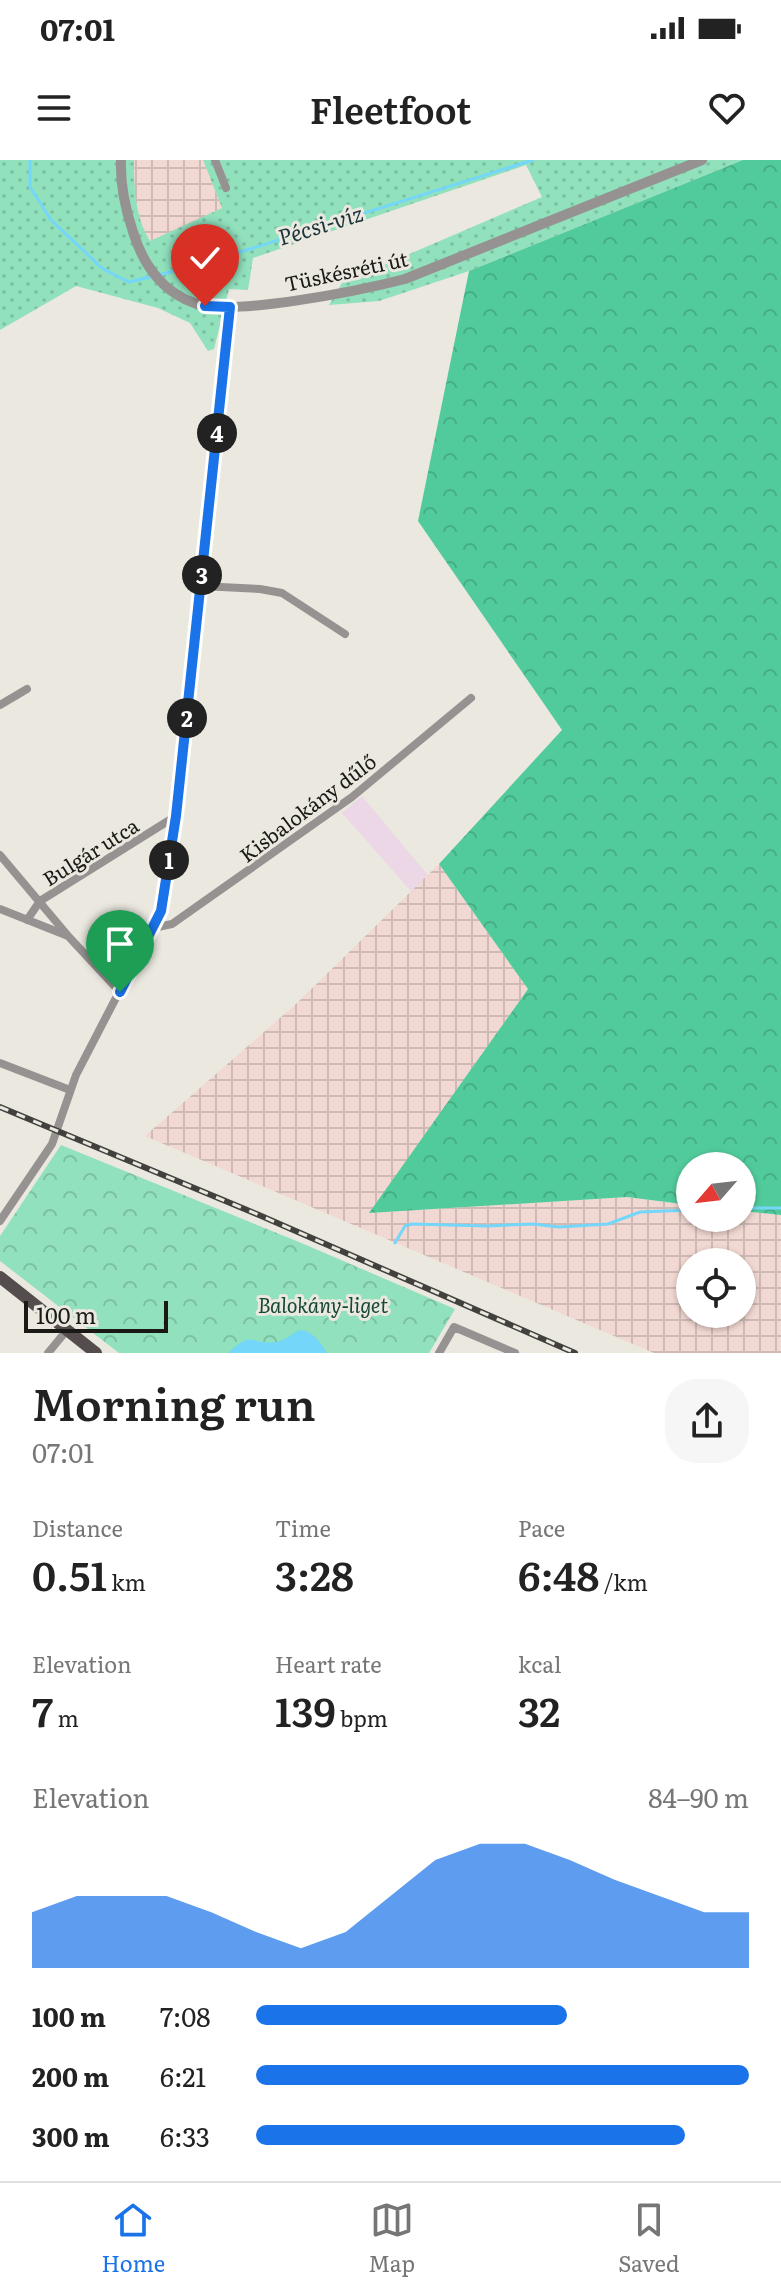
<!DOCTYPE html>
<html lang="en">
<head>
<meta charset="utf-8">
<style>
	body { margin:0; font-family:Literata,serif; background:#f6f6f6; color:#222; height:100vh; display:flex; flex-direction:column; font-size:30px; white-space:nowrap }
	* { box-sizing:border-box; margin:0 }
	p { font-size:26px; color:#767676 }
	.icon { flex:none; width:44px; height:44px; fill:none; stroke:currentColor; stroke-width:2; stroke-linecap:round; stroke-linejoin:round }
	.map { position:relative; height:1193px; overflow:hidden }
	.sheet { display:flex; flex-direction:column; background:#fff; flex:1 }
	.sheet>* { flex:none }
	.needle { width:52px; rotate:242deg }
	.tools { position:absolute; left:676px; top:992px; display:grid; gap:16px }
	.tools a { display:grid; place-items:center; width:80px; height:80px; border-radius:50%; background:#fff; box-shadow:0 2px 6px #0004; font-size:40px }
	.scale { position:absolute; left:24px; bottom:20px; width:144px; box-sizing:border-box; padding-left:8px; border:4px solid #1a1916; border-top:0; font-size:22px; line-height:28px; white-space:nowrap; color:#1a1916; -webkit-text-stroke:6px #eae8df; paint-order:stroke }
	.pin { position:absolute; display:grid; place-items:center; width:68px; height:68px; color:#fff; margin:-82px -34px; border-radius:50% 50% 50% 0; rotate:-45deg; box-shadow:0 0 8px #0007 }
	.pin .icon { rotate:45deg }
	.km { position:absolute; width:40px; height:40px; margin:-20px; border-radius:50%; background:#222; color:#fff; font-size:22px; line-height:40px; text-align:center }
	.round { display:grid; place-items:center; flex:none; width:84px; height:84px; border-radius:32px; background:#f6f6f6 }
	.headline { display:flex; align-items:center; justify-content:space-between; height:136px; padding:0 32px }
	h1 { font-size:44px; font-weight:600; line-height:60px }
	.stats { display:grid; grid-template-columns:repeat(3,1fr); gap:12px; height:136px; padding:8px 32px }
	.stats div { display:grid; align-content:center }
	.stats b { font-size:40px; font-weight:600 }
	.stats small { font-size:22px; font-weight:400 }
	.stats p { font-size:22px }
	.chart { height:224px; padding:16px 32px }
	.chart p { display:flex; justify-content:space-between }
	.chart svg { width:100%; height:144px; margin-top:8px; fill:#1a73e8; opacity:.7 }
	ul { padding:0 32px; list-style:none; font-size:26px }
	li { display:grid; grid-template-columns:128px 96px 1fr; align-items:center; height:60px }
	li i { height:20px; border-radius:10px; background:#1a73e8 }
	.status { display:flex; justify-content:space-between; align-items:center; height:56px; padding:0 40px; background:#fff; direction:ltr }
	.status svg { height:22px; fill:currentColor }
	header { display:flex; justify-content:space-between; align-items:center; height:104px; padding:0 32px; background:#fff; font-size:36px; font-weight:600 }
	.menu { display:flex; justify-content:space-around; align-items:center; height:112px; border-top:2px solid #e0e0e0; background:#fff; font-size:22px; color:#767676 }
	.menu a { display:grid; justify-items:center; gap:4px }
	.menu .selected { color:#1a73e8 }
	.map>svg:first-child { display:block }
	.commercial { fill:#ecd7e6 }
	.industrial { fill:url(#industrial-grid); fill-rule:evenodd }
	.grass { fill:url(#grass-dots) }
	.forest { fill:url(#forest-crowns) }
	.park { fill:url(#park-crowns) }
	.water { fill:#74d6f8 }
	.lines { fill:none; stroke-linecap:round; stroke-linejoin:round }
	.stream { stroke:#74d6f8; stroke-width:3 }
	.minor { stroke:#979292; stroke-width:8 }
	.tertiary { stroke:#979292; stroke-width:10 }
	.primary { stroke:#554d4d; stroke-width:12 }
	.rail-casing { stroke:#42413d; stroke-width:6 }
	.rail { stroke:#eae8df; stroke-width:3; stroke-dasharray:9; stroke-linecap:butt }
	.route-casing { stroke:#fff; stroke-width:16 }
	.route { stroke:#1a73e8; stroke-width:10 }
	.labels { text-anchor:middle; dominant-baseline:central; stroke-width:6; stroke-linejoin:round; paint-order:stroke }
	.street-label { font-size:20px; fill:#1a1916; stroke:#eae8df }
	.park-label { font-size:20px; font-style:italic; fill:#154835; stroke:#eae8df }
	.water-label { font-size:22px; font-style:italic; fill:#1d333b; stroke:#eae8df }
</style>
</head>
<body>
<div class="status"><b>07:01</b><svg viewBox="0 0 49 12"><path d="M0 12V9h3v3zM5 12V6h3v6zM10 12V3h3v9zM15 12V0h3v12zM26 1h20v11H26zM47 4h2v5h-2z"/></svg></div>
<header><svg class="icon" aria-label="menu" viewBox="0 0 24 24"><path d="M4 6h16M4 12h16M4 18h16"/></svg>Fleetfoot<svg class="icon" aria-label="heart" viewBox="0 0 24 24"><path d="M12 20l-8-8c-3-5 5-10 8-4 3-6 11-1 8 4z"/></svg></header>
<div class="map">
<svg width="781" height="1193" viewBox="0 0 781 1193">
	<defs>
		<pattern id="industrial-grid" width="8" height="8" patternUnits="userSpaceOnUse" patternTransform="scale(2)"><rect width="8" height="8" fill="#f2d8d2"/><path d="M0 4h8M4 0v8" fill="none" stroke="#cfb9b4"/></pattern>
		<pattern id="grass-dots" width="8" height="8" patternUnits="userSpaceOnUse" patternTransform="scale(2)"><rect width="8" height="8" fill="#91e1bd"/><path d="M2 2h.1M6 6h.1" fill="none" stroke="#7cc0a2" stroke-width="1.8" stroke-linecap="round"/></pattern>
		<pattern id="forest-crowns" width="20" height="18" patternUnits="userSpaceOnUse" patternTransform="scale(2)"><rect width="20" height="18" fill="#51cb9b"/><path d="M2 6a3 3 0 1 1 6 0M12 15a3 3 0 1 1 6 0" fill="none" stroke="#46ae85"/></pattern>
		<pattern id="park-crowns" width="20" height="18" patternUnits="userSpaceOnUse" patternTransform="scale(2)"><rect width="20" height="18" fill="#91e1bd"/><path d="M2 6a3 3 0 1 1 6 0M12 15a3 3 0 1 1 6 0" fill="none" stroke="#7cc0a2"/></pattern>
	</defs>
	<rect width="100%" height="100%" fill="#eae8df"/>
	<!-- commercial -->
	<path class="commercial" d="M362,636L520,826L423,745L342,653Z"/>
	<!-- industrial -->
	<path class="industrial" d="M134,0H203L222,48L150,82L143,69L138,53L134,31Z
		M439,704L528,829L370,1053L627,1037L690,1045V1058H742V1051L781,1055V1193H654L145,976L296,844ZM690,1102H742V1154H690Z"/>
	<!-- grass -->
	<path class="grass" d="M0,0H134C134,29 135,56 150,81L222,48L203,0H743L469,111L379,141L329,145L342,123L542,37L526,5L253,98L248,130L229,129L214,189L208,191L190,163L158,148L76,126L0,170Z"/>
	<!-- forest -->
	<path class="forest" d="M743,0H781V1055L742,1051V1006H690V1045L627,1037L369,1053L528,829L439,704L562,570L418,361L469,111Z"/>
	<!-- park -->
	<path class="park" d="M61,985L299,1082L455,1149L429,1193H119L0,1101V1076Z"/>
	<!-- water -->
	<path class="water" d="M299,1170C312,1170 321,1183 327,1193H228C255,1168 249,1186 276,1182C284,1181 292,1174 299,1170Z"/>
	<g class="lines">
		<!-- stream -->
		<path class="stream" d="M30,0V27L51,60L103,109L129,122L150,117
			M158,115L196,106L533,0
			M742,1048H781
			M395,1083L405,1066L412,1064L487,1066L533,1064L559,1067L608,1064L640,1052L690,1050"/>
		<!-- minor -->
		<path class="minor" d="M215,0L226,28
			M201,426L260,429L282,433L345,474
			M0,545L27,529
			M0,695L69,777L120,832
			M0,749L68,776
			M27,760L40,741L176,656
			M153,768L172,764L352,637L471,538
			M0,903L70,930
			M0,1061L52,984L76,915L161,751L176,656L230,147
			M48,1193L67,1170
			M439,1193L454,1167L515,1193"/>
		<!-- tertiary -->
		<path class="tertiary" d="M121,0C120,25 125,48 133,72C143,104 161,131 194,143C232,157 362,130 405,119L702,0"/>
		<!-- primary -->
		<path class="primary" d="M0,1117L96,1193"/>
		<!-- rail casing -->
		<g class="rail-casing">
			<path id="rail" d="M0,947L259,1055L575,1193"/>
		</g>
		<!-- rail -->
		<use href="#rail" class="rail"/>
	</g>
	<g class="lines">
		<!-- route casing -->
		<g class="route-casing">
			<path id="route" d="M120,832L161,751L176,656L230,147L205,146"/>
		</g>
		<!-- route -->
		<use href="#route" class="route"/>
	</g>
	<g class="labels">
		<!-- street labels -->
		<g class="street-label">
			<text transform="translate(346 110) rotate(-12)">Tüskésréti út</text>
			<text transform="translate(307 647) rotate(-37)">Kisbalokány dűlő</text>
			<text transform="translate(90 691) rotate(-32)">Bulgár utca</text>
		</g>
		<!-- park labels -->
		<g class="park-label">
			<text x="323" y="1144">Balokány-liget</text>
		</g>
		<!-- water labels -->
		<g class="water-label">
			<text transform="translate(320 64) rotate(-17)">Pécsi-víz</text>
		</g>
	</g>
</svg>
<div class="tools">
<a><svg class="needle" viewBox="-14 -14 28 28"><path d="M0-13l5 13h-10z" fill="#e53935"/><path d="M0 13l5-13h-10z" fill="#767676"/></svg></a>
<a><svg class="icon" aria-label="locate" viewBox="0 0 24 24"><circle cx="12" cy="12" r="6"/><path d="M12 2v4M12 18v4M2 12h4M18 12h4"/></svg></a>
</div>
<div class="scale">100 m</div>
<div class="pin" style="left:120px;top:832px;background:#1e9e55"><svg class="icon" aria-label="arrive" viewBox="0 0 24 24"><path d="M6 21V4h12l-3 4 3 4H6"/></svg></div>
<div class="pin" style="left:205px;top:146px;background:#d93025"><svg class="icon" aria-label="check" viewBox="0 0 24 24"><path d="M5 12l5 5 9-10"/></svg></div>
<b class="km" style="left:169px;top:700px">1</b>
<b class="km" style="left:187px;top:558px">2</b>
<b class="km" style="left:202px;top:415px">3</b>
<b class="km" style="left:217px;top:273px">4</b>
</div>
<section class="sheet">
<div class="headline"><div><h1>Morning run</h1><p>07:01</p></div><a class="round"><svg class="icon" aria-label="share" viewBox="0 0 24 24"><path d="M12 15V3M7 8l5-5 5 5M5 13v7h14v-7"/></svg></a></div>
<div class="stats">
<div><p>Distance</p><b>0.51<small> km</small></b></div>
<div><p>Time</p><b>3:28</b></div>
<div><p>Pace</p><b>6:48<small> /km</small></b></div>
</div>
<div class="stats">
<div><p>Elevation</p><b>7<small> m</small></b></div>
<div><p>Heart rate</p><b>139<small> bpm</small></b></div>
<div><p>kcal</p><b>32</b></div>
</div>
<div class="chart"><p><span>Elevation</span>84–90 m</p>
<svg viewBox="0 0 160 44" preserveAspectRatio="none"><path d="M0 44V27L10 22L20 22L30 22L40 27L50 33L60 38L70 33L80 22L90 11L100 6L110 6L120 11L130 17L140 22L150 27L160 27V44z"/></svg>
</div>
<ul>
<li><b>100 m</b>7:08<i style="width:63%"></i></li>
<li><b>200 m</b>6:21<i style="width:100%"></i></li>
<li><b>300 m</b>6:33<i style="width:87%"></i></li>
</ul>
</section>
<nav class="menu">
<a class="selected"><svg class="icon" aria-label="home" viewBox="0 0 24 24"><path d="M3 11l9-7 9 7M6 9v11h12V9"/></svg>Home</a>
<a><svg class="icon" aria-label="map" viewBox="0 0 24 24"><path d="M3 6l6-2 6 2 6-2v14l-6 2-6-2-6 2zM9 4v14M15 6v14"/></svg>Map</a>
<a><svg class="icon" aria-label="saved" viewBox="0 0 24 24"><path d="M7 4h10v16l-5-4-5 4z"/></svg>Saved</a>
</nav>
</body>
</html>
